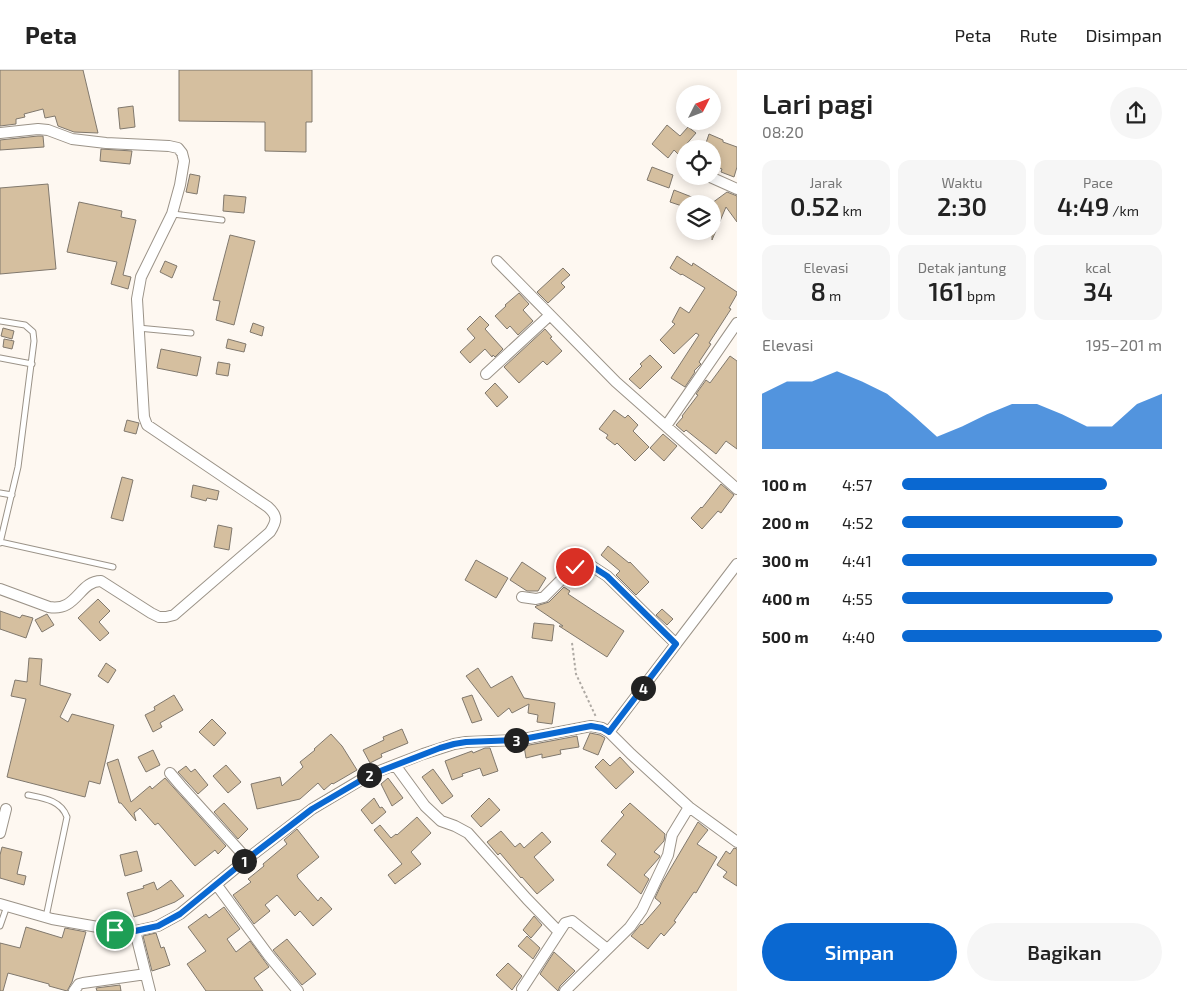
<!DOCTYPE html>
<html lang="id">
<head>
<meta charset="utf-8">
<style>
	body { margin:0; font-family:"Exo 2",sans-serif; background:#f6f6f6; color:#222; height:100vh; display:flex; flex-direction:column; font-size:19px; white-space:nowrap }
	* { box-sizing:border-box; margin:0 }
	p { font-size:16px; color:#767676 }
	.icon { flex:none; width:28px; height:28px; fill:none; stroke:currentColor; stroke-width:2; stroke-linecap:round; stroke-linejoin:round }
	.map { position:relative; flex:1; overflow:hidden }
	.details { display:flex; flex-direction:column; background:#fff; width:450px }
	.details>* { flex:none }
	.needle { width:32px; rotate:48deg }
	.fabs { position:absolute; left:676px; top:15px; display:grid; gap:10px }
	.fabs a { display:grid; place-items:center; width:45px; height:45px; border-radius:50%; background:#fff; box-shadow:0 2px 12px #0003; font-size:25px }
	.pin { position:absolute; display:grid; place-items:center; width:42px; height:42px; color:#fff; margin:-21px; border:2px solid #fff; border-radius:50%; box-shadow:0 1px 5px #0007 }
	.km { position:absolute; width:25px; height:25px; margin:-12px; border-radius:50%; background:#222; color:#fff; font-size:14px; line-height:25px; text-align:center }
	.round { display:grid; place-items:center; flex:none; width:52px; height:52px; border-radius:26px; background:#f6f6f6 }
	.summary { display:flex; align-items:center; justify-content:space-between; height:85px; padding:0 25px }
	h1 { font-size:28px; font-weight:600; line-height:38px }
	.metrics { display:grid; grid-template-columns:repeat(3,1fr); gap:8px; height:85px; padding:5px 25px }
	.metrics div { display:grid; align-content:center; border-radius:12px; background:#f6f6f6; text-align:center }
	.metrics b { font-size:25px; font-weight:600 }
	.metrics small { font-size:14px; font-weight:400 }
	.metrics p { font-size:14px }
	.chart { height:140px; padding:10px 25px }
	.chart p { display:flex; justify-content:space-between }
	.chart svg { width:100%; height:90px; margin-top:5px; fill:#0a68d1; opacity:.7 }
	.action { display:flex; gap:10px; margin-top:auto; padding:10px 25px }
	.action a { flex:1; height:58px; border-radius:30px; background:#0a68d1; color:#fff; font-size:20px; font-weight:600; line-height:58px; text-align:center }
	.action a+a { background:#f6f6f6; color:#222 }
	ul { padding:0 25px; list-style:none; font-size:16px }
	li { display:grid; grid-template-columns:80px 60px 1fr; align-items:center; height:38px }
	li i { height:12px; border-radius:6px; background:#0a68d1 }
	header { display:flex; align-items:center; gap:30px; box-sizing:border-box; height:70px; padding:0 25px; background:#fff; border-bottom:1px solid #e0e0e0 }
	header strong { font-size:24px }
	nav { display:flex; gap:28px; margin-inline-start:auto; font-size:18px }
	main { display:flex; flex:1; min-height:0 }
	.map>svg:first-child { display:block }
	.building { fill:#d5bf9f; stroke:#80786d }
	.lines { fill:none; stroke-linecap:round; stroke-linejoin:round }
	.service-casing { stroke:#9b9388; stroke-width:7 }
	.minor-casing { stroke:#9b9388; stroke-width:12 }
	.path { stroke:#aea9a3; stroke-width:2; stroke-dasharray:2.5 2.5; stroke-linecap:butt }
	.service { stroke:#fff; stroke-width:5 }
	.minor { stroke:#fff; stroke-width:10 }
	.route-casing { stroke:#fff; stroke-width:10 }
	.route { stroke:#0a68d1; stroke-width:6 }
</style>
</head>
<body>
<header>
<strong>Peta</strong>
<nav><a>Peta</a><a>Rute</a><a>Disimpan</a></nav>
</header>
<main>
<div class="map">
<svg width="737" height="921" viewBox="0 0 737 921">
	<rect width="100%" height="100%" fill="#fef8f1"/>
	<!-- building -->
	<path class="building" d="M0,0H83L98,63L74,62L58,56L55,46L45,48L43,39L24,44L25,47L16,49V54L0,56Z
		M179,0H312V52H306V82L265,81V52L179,51Z
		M133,36L135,57L120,59L118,38Z
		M667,55L680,66L688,57L696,63L678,84L674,80L668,88L652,74Z
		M709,64L723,70V72L737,77V97L734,107L721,102L722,99L712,95V79H704Z
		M38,66H43L44,77L0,80V70Z
		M101,79L132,81L130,94L100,91Z
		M652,97L673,105L669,118L647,110Z
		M190,104L200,106L197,124L186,122Z
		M48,114L56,199L0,204V118Z
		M674,120L707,133L706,134H685V137L670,132Z
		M727,122L737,126V152L726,137L712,170V133Z
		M224,125L246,127L244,143L223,141Z
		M79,132L122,141L121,147L136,150L123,205L131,207L128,219L111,214L117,192L67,182Z
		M230,165L255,171L234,255L216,250L220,231L213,230Z
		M677,186L692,196L693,193L737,222V224L729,238L731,239L709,273L711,274L699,292L701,294L694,301L695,302L685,317L671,308L699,265L696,263L674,284L660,270L675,254L672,252L680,237L689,243L705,218L682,204L681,205L670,198Z
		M165,191L177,196L172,208L160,202Z
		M563,198L570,205L561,213L565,217L548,233L537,222Z
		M519,223L529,234L523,240L533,251L518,265L510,256L507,259L495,246L506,236L505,235Z
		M480,246L489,255L485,259L503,279L495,287L493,285L492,287L485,279L470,293L460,282L475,268L467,259Z
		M253,253L264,257L262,266L250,262Z
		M3,258L14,261L12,269L1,266Z
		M545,259L552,267L550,268L562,281L547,295L543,291L519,313L504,297Z
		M4,269L14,271L12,279L3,277Z
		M228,269L246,274L244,282L226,278Z
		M161,279L201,287L197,306L157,298Z
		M650,285L662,297L640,319L629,309L642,296L640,294Z
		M730,286L737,291V379L726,371L716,384L686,360L684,362L676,355L683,347L682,346L698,325L696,324L706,310L710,313Z
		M218,292L230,294L228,306L216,304Z
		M495,313L508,327L497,337L485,323Z
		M614,340L625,348L628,345L638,355L633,361L649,377L635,391L617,373L615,375L606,368L608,365L599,359Z
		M127,350L139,353L136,364L124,361Z
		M663,364L677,376L664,391L650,378Z
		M122,407L133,410L123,451L111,448Z
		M721,414L734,425L721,443L718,441L702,459L691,448L701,437L702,438Z
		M193,415L219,421L217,430L207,428L206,431L191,427Z
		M218,455L232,458L229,480L214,477Z
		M608,476L629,493L630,492L649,512L636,525L616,505L620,501L601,485Z
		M476,490L508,508L496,528L465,510Z
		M522,492L546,508L538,521H527L510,510Z
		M564,517L570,521L568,524L624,561L607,587L559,556H563L535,537L536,536L549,532Z
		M98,529L110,541L99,552L109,563L100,571L78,548Z
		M662,539L673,549L667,555L656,545Z
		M0,541L20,548L22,545L33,548L26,568L0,559Z
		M47,544L54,555L42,562L35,550Z
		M534,553L554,555L552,571L532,568Z
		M29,588L42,589L40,615L71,624L60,647L68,652L72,644L114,655L100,714L89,711L85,727L7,707L26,629L11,626L15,610L27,612Z
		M106,593L116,600L108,613L98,606Z
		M478,598L491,618L512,606L524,628L555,633L552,654L537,652L538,645L528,643L529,634L512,643L509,638L498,647L466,606Z
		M174,625L183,640L160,653L162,657L153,662L145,645L155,640L154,637Z
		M472,625L482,650L472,653L462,628Z
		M212,649L226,663L214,676L199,662Z
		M402,659L408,673L381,684L382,687L370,693L363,680L384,670L383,667Z
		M590,663L600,665L605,668L598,685L583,679Z
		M331,664L342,676L357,700L333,714L332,713L324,720L318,713L300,729L257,739L251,714L280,707L282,716L303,697L300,692L315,680L314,679Z
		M577,666L579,677L560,680L561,684L542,688V684L526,688L524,676Z
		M485,678H490L498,701L483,706L480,698L462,704L463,706L452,710L445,691L472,681L473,683Z
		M153,680L160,695L146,702L138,687Z
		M620,687L634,702L616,719L595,697L603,689L610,696Z
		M118,689L131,732L150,716L152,719L165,708L226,776L218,784L215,780L195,796L158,753L155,755L140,738L134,743L136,751L121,733H119L107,693Z
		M226,695L241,712L228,723L213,706Z
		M186,696L191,702L195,699L208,715L198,724L178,702Z
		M433,699L453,726L442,734L422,707Z
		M388,708L403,728L392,736L381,714Z
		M374,728L380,738L382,737L386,742L372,754L361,740Z
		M489,728L500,740L481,757L471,746Z
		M224,733L248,759L238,769L214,742Z
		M630,733L665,764L664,771L654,782L660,786L659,788L644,805L649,809L641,824L607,795L616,784L601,771L624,745L621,742Z
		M417,747L431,763L411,782L421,794L395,814L388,805L402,794L374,760L380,755L391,768L396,764L397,765Z
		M698,752L708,760L697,774L717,787L696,823L694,822L674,851L676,852L664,866L661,863L648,879L631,866L641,854L642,855L661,833L655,828L662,813Z
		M297,759L319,787L297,805L298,808L318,831L321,827L332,839L313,856L300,841L295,846L277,825L265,835L270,841L254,854L233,825L251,812L248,809L264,796L263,794L287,774L284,770Z
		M501,761L515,777L520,773L524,778L542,762L551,772L534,787L554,810L537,824L522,807L521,808L500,783L498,785L487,772Z
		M2,777L22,782L17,804L26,806L24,815L0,808V785Z
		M734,778L737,779V816L723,807L727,802L717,795L726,781L730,784Z
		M137,781L142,801L125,806L120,785Z
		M171,810L184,826L175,832L147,843L134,847L127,823L144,818L143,816L154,812L157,820Z
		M224,837L240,859L227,869L236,882L250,871L269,897L254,908L263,921H206L187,894L206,881L188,857L206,844L209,848Z
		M534,846L542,855L531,868L523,860Z
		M26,857L62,868L65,858L86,862L72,912L67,921L49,916V914L8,903L3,921H0V873L20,878Z
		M156,863L161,878L164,877L170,895L152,901L143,866Z
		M527,866L540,878L533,889L518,876Z
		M287,869L316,904L302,915L273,880Z
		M554,882L575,901L560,916L558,921L540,904Z
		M508,893L522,906L512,920L496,905Z
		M120,915L121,921H97L96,918Z"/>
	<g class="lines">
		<!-- service casing -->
		<g class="service-casing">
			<path id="service" d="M173,144L222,150
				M0,251L25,255L33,262L34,271L18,397L0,473
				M138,258L191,263
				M0,288L32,294
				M0,423L12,425
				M0,472L113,497
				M28,725C43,728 61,730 67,747L46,847
				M0,856L7,836"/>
		</g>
		<!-- minor casing -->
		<g class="minor-casing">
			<path id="minor" d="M0,63L38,59L48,60L72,69L106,73L169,76L178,78L182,83L184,91L180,115L172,144L141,207L137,229L144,347L147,355L153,359L268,437C278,446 277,451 270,462L174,545L166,547H159L151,543L101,511C79,511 77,542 49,537L0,519
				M708,106L737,119
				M497,191L616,312L737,419
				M486,304L550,245
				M666,356L737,253
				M522,527L536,529L544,527L571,500L584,493L590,495L607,506L676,574
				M609,662L737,494
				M395,695L425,736L441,751L455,756L468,763L527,829L559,862
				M170,703L181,716L247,789
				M0,763L6,739
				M216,814L269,886L298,921
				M0,834L52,849L115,860L135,861L158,856L180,844L247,789L312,739L369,705L423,684L454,674L466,672L518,670L591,656L602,658L609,662L631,684L689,737L737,772
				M135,861L150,921
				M522,919L565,853L572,851L607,879
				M74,921L79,914L83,913L146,904
				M565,921L630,857L642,840L668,785L672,765L689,737"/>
		</g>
		<!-- path -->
		<path class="path" d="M572,573L576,604L596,647"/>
		<!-- service -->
		<use href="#service" class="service"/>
		<!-- minor -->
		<use href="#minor" class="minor"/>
	</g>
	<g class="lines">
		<!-- route casing -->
		<g class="route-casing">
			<path id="route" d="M115,860L135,861L158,856L180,844L247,789L312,739L370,705L440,678L454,674L466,672L518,670L591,656L602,658L609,662L676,574L607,506L590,495L584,493L575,497"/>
		</g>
		<!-- route -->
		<use href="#route" class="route"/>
	</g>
</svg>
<div class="fabs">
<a><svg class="needle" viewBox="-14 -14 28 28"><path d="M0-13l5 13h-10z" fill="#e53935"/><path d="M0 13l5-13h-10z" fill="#767676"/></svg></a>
<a><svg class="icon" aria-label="locate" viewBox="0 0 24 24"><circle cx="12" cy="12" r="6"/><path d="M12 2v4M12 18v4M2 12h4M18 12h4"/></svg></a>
<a><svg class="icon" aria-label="layers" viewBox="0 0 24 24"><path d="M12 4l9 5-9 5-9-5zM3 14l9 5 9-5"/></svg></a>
</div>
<div class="pin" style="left:115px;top:860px;background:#1e9e55"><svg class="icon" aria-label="arrive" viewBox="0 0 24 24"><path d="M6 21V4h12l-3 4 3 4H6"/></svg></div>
<div class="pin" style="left:575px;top:497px;background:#d93025"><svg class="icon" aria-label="check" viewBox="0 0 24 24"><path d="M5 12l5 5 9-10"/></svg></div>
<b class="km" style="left:244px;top:791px">1</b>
<b class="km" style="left:369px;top:705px">2</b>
<b class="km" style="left:516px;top:670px">3</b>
<b class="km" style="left:643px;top:618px">4</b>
</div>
<section class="details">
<div class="summary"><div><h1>Lari pagi</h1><p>08:20</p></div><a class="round"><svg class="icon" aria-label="share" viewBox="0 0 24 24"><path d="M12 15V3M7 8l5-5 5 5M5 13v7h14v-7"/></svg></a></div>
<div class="metrics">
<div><p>Jarak</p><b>0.52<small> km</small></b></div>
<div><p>Waktu</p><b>2:30</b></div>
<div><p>Pace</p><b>4:49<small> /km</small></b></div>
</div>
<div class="metrics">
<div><p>Elevasi</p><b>8<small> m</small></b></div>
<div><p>Detak jantung</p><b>161<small> bpm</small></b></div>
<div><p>kcal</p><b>34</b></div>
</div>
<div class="chart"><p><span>Elevasi</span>195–201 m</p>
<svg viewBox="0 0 160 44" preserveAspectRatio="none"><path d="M0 44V17L10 11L20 11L30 6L40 11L50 17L60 27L70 38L80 33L90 27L100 22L110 22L120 27L130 33L140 33L150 22L160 17V44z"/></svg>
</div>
<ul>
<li><b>100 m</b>4:57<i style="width:79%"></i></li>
<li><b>200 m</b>4:52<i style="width:85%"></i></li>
<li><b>300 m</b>4:41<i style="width:98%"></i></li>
<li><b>400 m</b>4:55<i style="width:81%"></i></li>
<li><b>500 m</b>4:40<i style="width:100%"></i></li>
</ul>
<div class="action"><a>Simpan</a><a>Bagikan</a></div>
</section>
</main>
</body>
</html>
